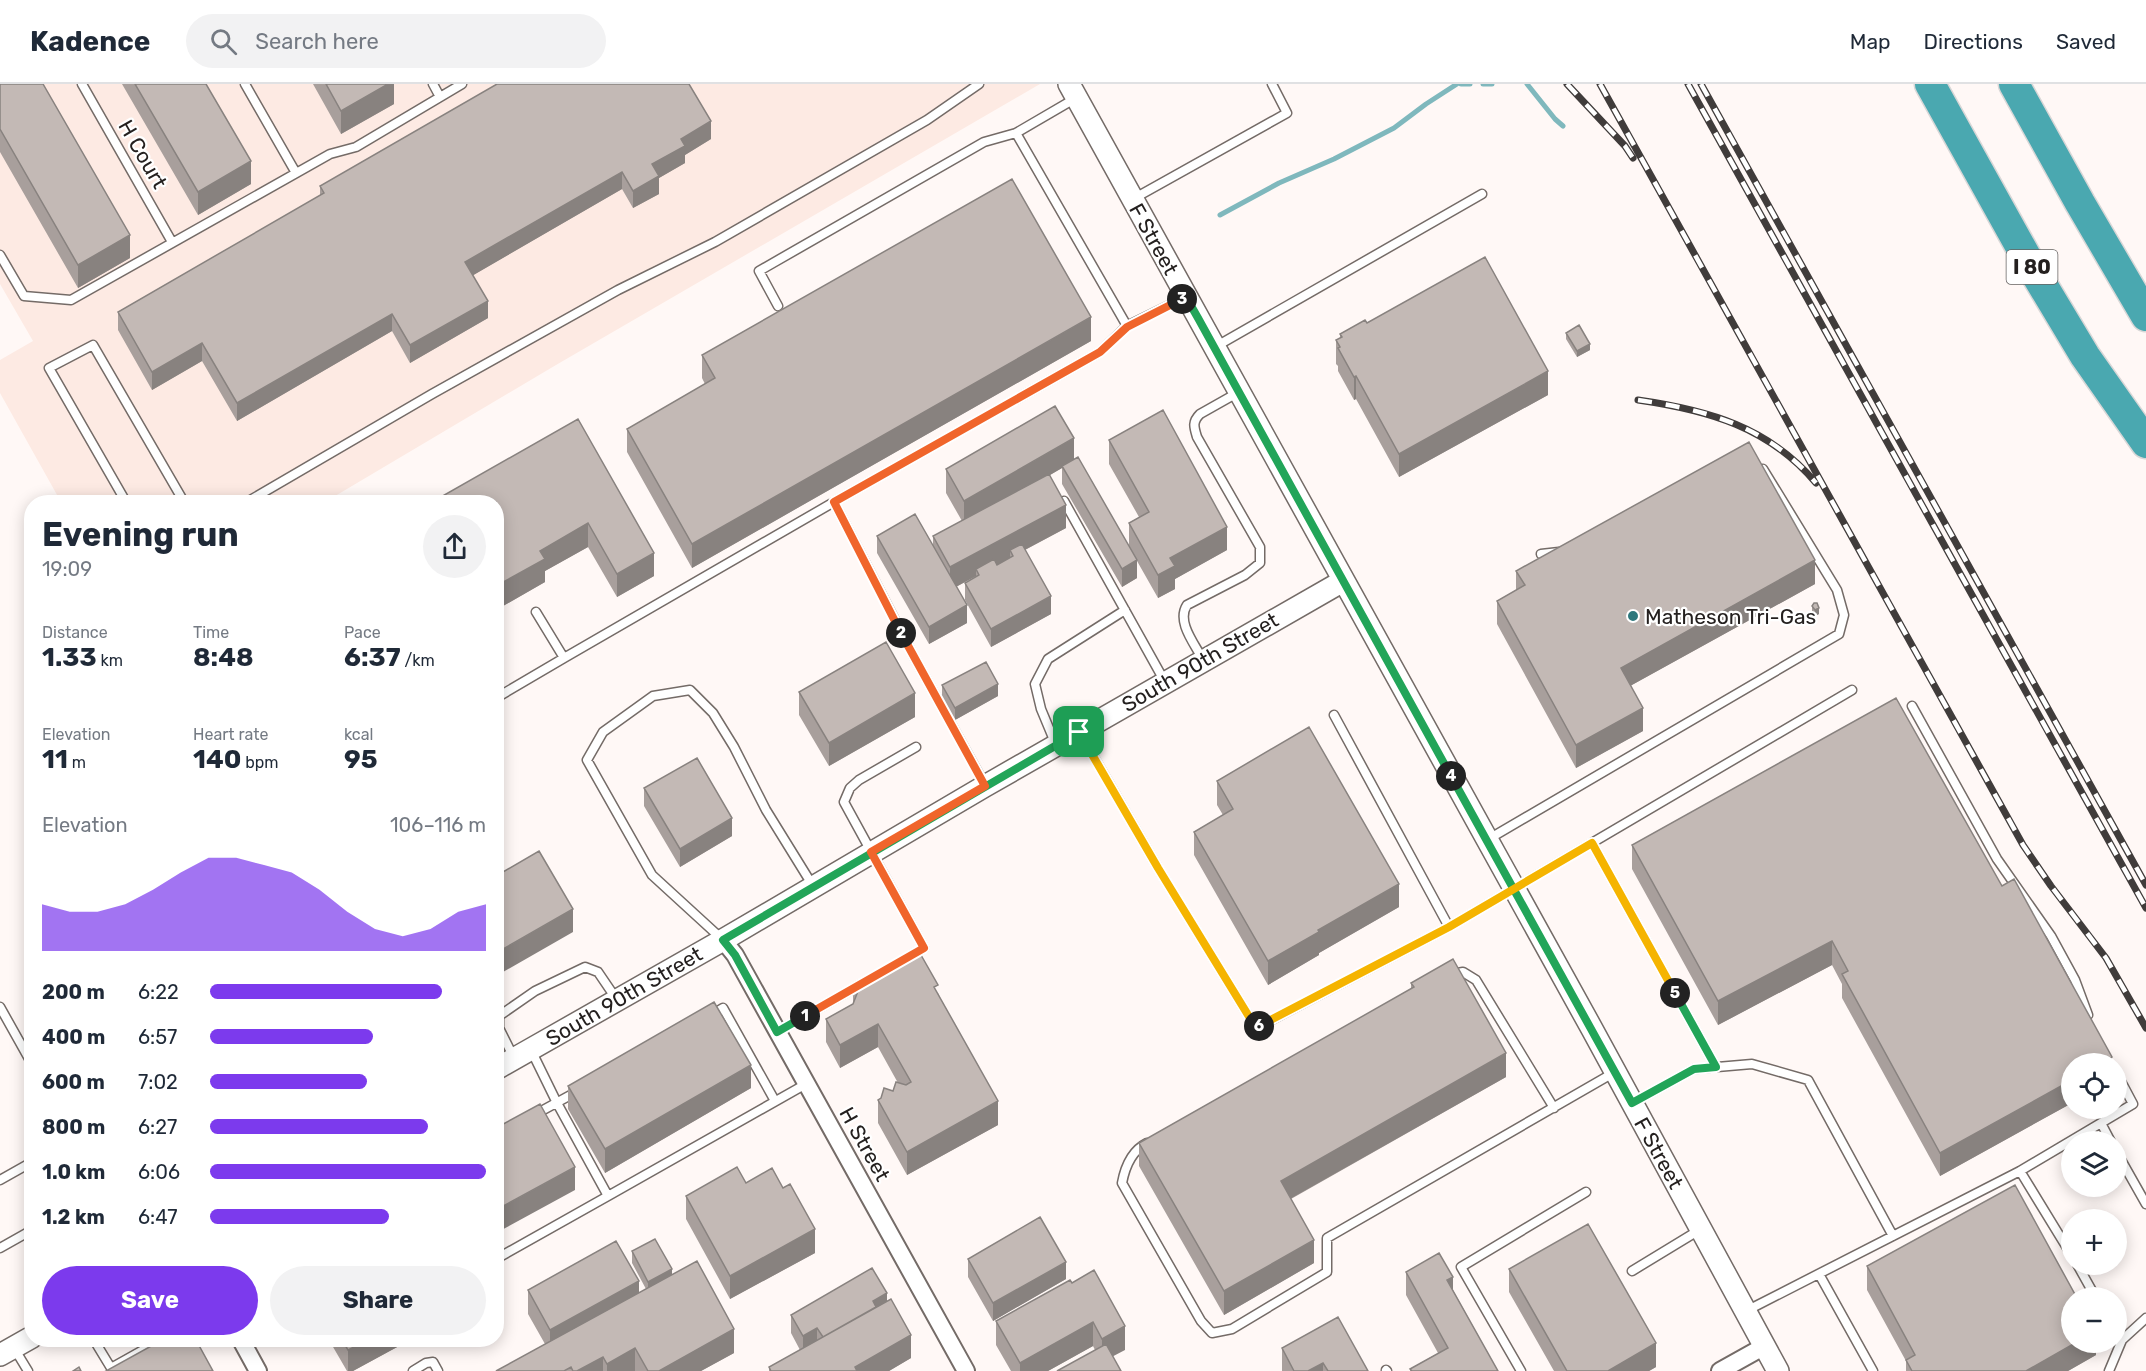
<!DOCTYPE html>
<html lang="en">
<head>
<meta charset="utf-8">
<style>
	body { margin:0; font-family:Rubik,sans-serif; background:#f2f2f3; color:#1f2937; height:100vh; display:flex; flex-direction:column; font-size:22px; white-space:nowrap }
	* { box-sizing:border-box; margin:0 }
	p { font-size:20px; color:#747a83 }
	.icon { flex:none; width:33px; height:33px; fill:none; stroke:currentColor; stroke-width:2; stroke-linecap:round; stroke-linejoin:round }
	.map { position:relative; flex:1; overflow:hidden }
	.drawer { position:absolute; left:24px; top:411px; width:480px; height:852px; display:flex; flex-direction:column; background:#fff; border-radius:24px; box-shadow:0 3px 15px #0003 }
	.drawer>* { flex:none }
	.controls { position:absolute; left:2061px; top:969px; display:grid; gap:12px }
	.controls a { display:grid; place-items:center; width:66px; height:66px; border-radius:50%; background:#fff; box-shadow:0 3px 15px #0003; font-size:30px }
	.pin { position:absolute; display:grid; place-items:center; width:51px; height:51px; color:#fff; margin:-26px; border-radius:12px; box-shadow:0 3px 9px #0006 }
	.km { position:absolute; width:30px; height:30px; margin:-15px; border-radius:50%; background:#222; color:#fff; font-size:16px; line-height:30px; text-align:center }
	.round { display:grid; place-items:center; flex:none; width:63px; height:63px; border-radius:32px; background:#f2f2f3 }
	.overview { display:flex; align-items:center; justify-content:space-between; height:102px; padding:0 18px }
	h1 { font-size:33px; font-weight:700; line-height:45px }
	.figures { display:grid; grid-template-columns:repeat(3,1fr); gap:9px; height:102px; padding:6px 18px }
	.figures div { display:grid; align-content:center }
	.figures b { font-size:26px; font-weight:700 }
	.figures small { font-size:16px; font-weight:400 }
	.figures p { font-size:16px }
	.chart { height:168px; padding:12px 18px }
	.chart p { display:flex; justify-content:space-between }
	.chart svg { width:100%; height:108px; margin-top:6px; fill:#7c3aed; opacity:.7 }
	.cta { display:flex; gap:12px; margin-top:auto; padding:12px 18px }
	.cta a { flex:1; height:69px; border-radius:36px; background:#7c3aed; color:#fff; font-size:24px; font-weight:700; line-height:69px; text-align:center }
	.cta a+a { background:#f2f2f3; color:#1f2937 }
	ul { padding:0 18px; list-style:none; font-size:20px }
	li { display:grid; grid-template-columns:96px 72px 1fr; align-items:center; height:45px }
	li i { height:15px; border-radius:8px; background:#7c3aed }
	header { display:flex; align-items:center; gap:36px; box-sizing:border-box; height:84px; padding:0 30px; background:#fff; border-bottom:2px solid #e0e1e3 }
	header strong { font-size:28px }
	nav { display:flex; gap:33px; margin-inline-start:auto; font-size:21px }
	.search { width:420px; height:54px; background:#f2f2f3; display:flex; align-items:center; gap:15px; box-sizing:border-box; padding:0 21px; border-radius:33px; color:#747a83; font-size:22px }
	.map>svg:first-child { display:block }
	.built { fill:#fdeae3 }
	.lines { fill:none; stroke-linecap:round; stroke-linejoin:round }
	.stream { stroke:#7fb8bd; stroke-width:5 }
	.service-casing { stroke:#746b67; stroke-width:11 }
	.minor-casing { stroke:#746b67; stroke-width:20 }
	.tertiary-casing { stroke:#746b67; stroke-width:24 }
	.motorway-casing { stroke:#d8d7d7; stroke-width:33 }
	.service { stroke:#fff; stroke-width:8 }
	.minor { stroke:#fff; stroke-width:16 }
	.tertiary { stroke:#fff; stroke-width:21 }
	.motorway { stroke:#4aa8b0; stroke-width:30 }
	.rail-casing { stroke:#403c3b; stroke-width:7 }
	.rail { stroke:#fff; stroke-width:4.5; stroke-dasharray:14; stroke-linecap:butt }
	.wall { fill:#a89f9c }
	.shaded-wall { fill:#88827f }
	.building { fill:#c3b9b5; stroke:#88827f; stroke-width:1.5 }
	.split-1-casing { stroke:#fff; stroke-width:12 }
	.split-2-casing { stroke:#fff; stroke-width:12 }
	.split-3-casing { stroke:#fff; stroke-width:12 }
	.split-4-casing { stroke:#fff; stroke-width:12 }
	.split-5-casing { stroke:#fff; stroke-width:12 }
	.split-6-casing { stroke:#fff; stroke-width:12 }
	.split-7-casing { stroke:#fff; stroke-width:12 }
	.split-1 { stroke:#22a559; stroke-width:8 }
	.split-2 { stroke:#f0652b; stroke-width:8 }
	.split-3 { stroke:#f0652b; stroke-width:8 }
	.split-4 { stroke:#22a559; stroke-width:8 }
	.split-5 { stroke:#22a559; stroke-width:8 }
	.split-6 { stroke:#f5b400; stroke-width:8 }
	.split-7 { stroke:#f5b400; stroke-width:8 }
	.poi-dot { fill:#2d777c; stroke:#fff; stroke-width:2 }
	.labels { text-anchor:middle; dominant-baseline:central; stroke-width:4.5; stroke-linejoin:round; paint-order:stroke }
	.shield { fill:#fff; stroke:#666362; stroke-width:1.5 }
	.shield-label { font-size:20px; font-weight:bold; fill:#24201f }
	.street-label { font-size:21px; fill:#24201f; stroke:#fff }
	.poi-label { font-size:21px; fill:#24201f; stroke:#fff; text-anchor:start }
</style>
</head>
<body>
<header>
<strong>Kadence</strong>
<div class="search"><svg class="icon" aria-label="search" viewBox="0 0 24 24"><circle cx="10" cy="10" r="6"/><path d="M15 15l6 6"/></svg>Search here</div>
<nav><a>Map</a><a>Directions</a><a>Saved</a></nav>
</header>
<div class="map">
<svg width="2146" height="1287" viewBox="0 0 2146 1287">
	<rect width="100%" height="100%" fill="#fff8f6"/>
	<!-- built -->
	<path class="built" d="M0,0H1040L556,281L325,418H61L0,309V276L33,257L0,200Z"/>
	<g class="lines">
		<!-- stream -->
		<path class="stream" d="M1461,0H1470
			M1483,0H1492
			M1527,0L1555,35L1563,42
			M1220,131L1279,99L1334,75L1394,44L1426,20L1457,0"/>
		<!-- service casing -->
		<g class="service-casing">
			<path id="service" d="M82,0L172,158
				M245,0L296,89
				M433,0L440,13
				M1076,14L1016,49L1127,242L1186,213
				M1133,115L1287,29L1272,0
				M0,171L24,212L71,216L330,70L356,63L462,0
				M778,222L759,187L984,58L1016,49
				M1215,263L1482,110
				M1064,417L1165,598
				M126,418L49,284L93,261L184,418
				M247,418L432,310L618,206L715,158L927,36L979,0
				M834,418L913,571L985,701
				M1541,470L1559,468
				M536,528L564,574L834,418L1100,268L1127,242
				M1203,576C1195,560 1176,538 1187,521L1245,491L1260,479V463L1197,353C1194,343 1192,338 1200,330L1239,308
				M496,614L564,574
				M1912,622L1997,775L2051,852L2075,896L2088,931
				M1334,631L1449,843
				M1080,649L1158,784L1256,944L1449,843L1852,606
				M1056,661L1041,625L1035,600L1048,575L1125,526
				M1487,756L1839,550L1844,531L1837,506L1763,385
				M1592,759L1716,983
				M723,856L652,791L587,676L603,648L653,612L690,606L713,629L734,663L766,726L813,802
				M910,872L924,864L844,718L850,704L859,696L916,663
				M1452,890L1463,888L1476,896L1554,1024
				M0,923L32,980
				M711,931L723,924L775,1017
				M777,948L863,899
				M531,966L557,1019L608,1112L806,1000
				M514,974L499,944V932L535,907L585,883L598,888L617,916
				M1634,1018L1694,985L1752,980L1808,996L1893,1152
				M534,1031L578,1007
				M2101,1039L2111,1058
				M1147,1059C1131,1067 1125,1083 1122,1099L1201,1237L1212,1249L1232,1245L1327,1188V1154L1615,988
				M2116,1067L2146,1120
				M2020,1087L2072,1172
				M0,1096L32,1078
				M0,1164L32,1146
				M496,1175L608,1112
				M2077,1180L2096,1214
				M1632,1187L1701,1145
				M1819,1190L1873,1287
				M1746,1227L2020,1087L2133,1020L2116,988
				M94,1256L111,1284L161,1256
				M2122,1256L2146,1234
				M14,1264L28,1287
				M1386,1286L1387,1287
				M413,1287L426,1279L433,1278L438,1287
				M1521,1287L1461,1183L1586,1108
				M2109,1287L2122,1256L2116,1247"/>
		</g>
		<!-- minor casing -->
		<g class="minor-casing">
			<path id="minor" d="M723,856L735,871L966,1287
				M241,1256L258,1287
				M1720,1287L1763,1263"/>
		</g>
		<!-- tertiary casing -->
		<g class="tertiary-casing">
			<path id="tertiary" d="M1069,0L1592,945L1778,1287
				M496,985L723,856L985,702L1343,497
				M0,1271L32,1253"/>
		</g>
		<!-- motorway casing -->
		<g class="motorway-casing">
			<path id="motorway" d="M1930,0L2034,187L2085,272L2146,359
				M2014,0L2080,119L2146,232"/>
		</g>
		<!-- service -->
		<use href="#service" class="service"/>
		<!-- minor -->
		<use href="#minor" class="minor"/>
		<!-- tertiary -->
		<use href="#tertiary" class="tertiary"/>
		<!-- motorway -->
		<use href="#motorway" class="motorway"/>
		<!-- rail casing -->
		<g class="rail-casing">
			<path id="rail" d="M1567,0L1625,62L1633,74
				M1600,0L2023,761L2051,802L2106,874L2146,944
				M1688,0L2146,824
				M1701,0L2146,801
				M1638,316C1708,326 1769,343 1816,399"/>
		</g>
		<!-- rail -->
		<use href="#rail" class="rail"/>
	</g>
	<!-- wall -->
	<path class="wall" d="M0,0L130,174L78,204L0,68Z
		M122,0H206L251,100L198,131Z
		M313,0H394V20L341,50Z
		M711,55L685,71V79L659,94V110L633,124L622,105L473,191L488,234L410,279L392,247L237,337L202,277L152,306L118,246V228L320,112V102Z
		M1367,239L1548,311L1399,393L1356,315L1354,316L1338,287V282L1336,280V256L1340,255V250Z
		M1566,249L1590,266L1577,273L1566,255Z
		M1091,257L692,484L627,368V345L705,300L702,294V271Z
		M578,335L654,492L617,513L588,463L545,487V498L496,526Z
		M1109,356L1227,466L1175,495V505L1158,514L1137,477V494L1122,503L1062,400V384L1050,391L1066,444L1025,466L1051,530L991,563L965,516V499L976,492L956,503L967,539L929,560L877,469V452L933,463V452L962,437L946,409V385L1074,376L1129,462V439L1139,433L1109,380Z
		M1516,487L1815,500L1630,602L1643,647L1576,684L1497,540V517L1516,506Z
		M1812,522L1819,530L1815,532L1812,528Z
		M942,601L998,612L955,636L942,613Z
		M799,608L915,633L829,682L799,631Z
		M1217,697L1399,823L1319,869V871L1268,901L1194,771V748L1223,731L1217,721Z
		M644,704L732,752L680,783L644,722Z
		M1632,761L2002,802L2112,980H2072V1019L1940,1092L1842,914V900L1832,881L1718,941L1632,785Z
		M853,899L938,909L998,1041L907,1091L878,1039V1016L893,1007L898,999L878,963L840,984L826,958V935L853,920Z
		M1411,899L1506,993L1291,1115L1314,1179L1224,1231L1139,1082V1059L1411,905Z
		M568,1002L751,1004L605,1089L568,1025Z
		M686,1112L815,1169L730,1215L686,1135Z
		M632,1167L672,1190L734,1269L701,1287H496L545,1260L528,1230V1206L639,1209L646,1205L632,1179Z
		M968,1175L1066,1195L993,1237L968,1193Z
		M1867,1182L2096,1258V1271L2068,1287H1906V1277L1867,1206Z
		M1509,1185L1656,1283L1649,1287H1554L1509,1208Z
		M1406,1188L1453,1206L1498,1287H1410V1285L1438,1269L1406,1211Z
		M1070,1196L1125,1266H1095L1093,1262L1048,1287H1011L996,1261V1237Z
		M887,1217L911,1274L889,1287H769V1283L800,1266L791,1249V1231Z
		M329,1256H410L353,1287H347Z
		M1282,1264L1368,1287H1282Z"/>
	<!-- shaded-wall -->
	<path class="shaded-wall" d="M388,0H394V20L341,50V27Z
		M711,37V55L685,71V79L659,94V110L633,124V107L652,80L681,55Z
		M251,77V100L198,131V108Z
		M622,88V105L465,196V178Z
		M130,151V174L78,204V181Z
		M488,217V234L410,279V261Z
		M392,230V247L237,337V319Z
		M1091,233V257L692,484V460Z
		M202,259V277L152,306V288Z
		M1590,260V266L1577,273V267Z
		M1548,287V311L1399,393V370Z
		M1356,292V315L1354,316V293Z
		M1074,354V377L964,441V417Z
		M1066,421V444L1013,472L1010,466V474L979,491L976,485V492L950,506V483Z
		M588,439V463L545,487V498L496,526V502L540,467Z
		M1227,443V466L1175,495V505L1158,514V491L1170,474Z
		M654,469V492L617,513V490Z
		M1137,476V494L1122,503V485Z
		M1815,476V500L1621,607V584Z
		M1051,512V530L991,563V545Z
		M967,521V539L929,560V543Z
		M1819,524V530L1815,532V526Z
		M998,600V612L955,636V624Z
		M915,609V633L829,682V659Z
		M1643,624V647L1576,684V661Z
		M732,734V752L680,783V765Z
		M1399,800V823L1319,869V871L1268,901V877L1318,846Z
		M573,825V848L496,892V869Z
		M1832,857V881L1718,941V917Z
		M878,940V963L840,984V961Z
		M1506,969V993L1281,1120V1097Z
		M2112,973V980H2101Z
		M751,981V1004L605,1089V1065Z
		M2072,996V1019L1940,1092V1069Z
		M998,1017V1041L907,1091V1068Z
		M575,1083V1106L496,1149V1126Z
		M815,1145V1169L730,1215V1192Z
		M1314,1156V1179L1224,1231V1207Z
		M1066,1178V1195L993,1237V1219Z
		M672,1185V1197L648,1209V1198Z
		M1453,1193V1217L1447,1196Z
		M639,1197V1220L550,1270V1246Z
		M887,1209V1227L876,1241L873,1217Z
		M1093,1238V1262L1048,1287H1020V1279Z
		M1125,1242V1266L1102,1278V1255Z
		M817,1244V1261L803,1270V1252Z
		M734,1245V1269L701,1287H659Z
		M911,1251V1274L889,1287H855V1283Z
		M368,1256H410L353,1287H348V1266Z
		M2077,1258H2096V1271L2068,1287H2026Z
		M1656,1259V1283L1649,1287H1608Z
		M635,1264V1287H607V1280Z
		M603,1273V1287H577Z
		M1323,1279V1287H1308Z"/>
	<!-- building -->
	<path class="building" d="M0,0H43L130,151L78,181L0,45Z
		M135,0H206L251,77L198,108Z
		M326,0H388L341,27Z
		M497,0H689L711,37L681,55L685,62L652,80L659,92L633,107L622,88L465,178L488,217L410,261L392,230L237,319L202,259L152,288L118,228L324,109L320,102Z
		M1012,95L1091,233L692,460L627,345L715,294L702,271Z
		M1485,173L1548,287L1399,370L1356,292L1354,293L1338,264L1340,263L1336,256L1342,253L1340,250L1365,236L1367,239Z
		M1579,241L1590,260L1577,267L1566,249Z
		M1055,322L1074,354L964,417L946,385Z
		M1163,326L1227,443L1170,474L1175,482L1158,491L1129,439L1149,428L1109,356Z
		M578,335L654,469L617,490L588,439L540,467L545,475L496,502V418H432Z
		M1749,358L1815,476L1621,584L1643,624L1576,661L1497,517L1525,501L1516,487Z
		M1078,373L1137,476L1122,485L1062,382Z
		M1049,390L1066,421L950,483L933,452Z
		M915,430L967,521L929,543L877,452Z
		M1022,460L1051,512L991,545L965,499L979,491L976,485L994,475L997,481L1013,472L1010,466Z
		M1814,519H1817L1819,524L1815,526L1812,522Z
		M886,558L915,609L829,659L799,608Z
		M986,578L998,600L955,624L942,601Z
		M1896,614L2002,802L2014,795L2112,973L2101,980H2072V996L1940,1069L1842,890L1848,887L1832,857L1718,917L1632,761Z
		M1309,643L1399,800L1318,846L1319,848L1268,877L1194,748L1233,725L1217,697Z
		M697,674L732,734L680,765L644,704Z
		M539,767L573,825L496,869V792Z
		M917,864L938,901L934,903L998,1017L907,1068L878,1016L881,1014L884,1004L893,1007L896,998L906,1001L911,998L878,940L840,961L826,935L853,920L858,907L853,899Z
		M1453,875L1506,969L1281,1097L1314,1156L1224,1207L1139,1059L1414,903L1411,899Z
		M714,918L751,981L605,1065L568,1002Z
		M540,1020L575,1083L496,1126V1044Z
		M737,1083L746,1099L772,1084L783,1104L790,1100L815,1145L730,1192L686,1112Z
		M2015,1101L2077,1214H2072V1258H2077L2026,1287H1912L1906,1276L1915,1271L1867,1182Z
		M1040,1133L1066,1178L993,1219L968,1175Z
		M1588,1140L1656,1259L1608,1287H1567L1509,1185Z
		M655,1155L672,1185L648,1198L632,1167Z
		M616,1157L639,1197L550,1246L528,1206Z
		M1439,1169L1453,1193L1447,1196L1498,1287H1412L1410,1285L1448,1264L1406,1188Z
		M697,1177L734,1245L659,1287H648L635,1264L607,1280L603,1273L577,1287H573L571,1283L564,1287H496Z
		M872,1184L887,1209L873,1217L876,1223L823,1253L817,1244L803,1252L791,1231Z
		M1094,1186L1125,1242L1102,1255L1093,1238L1020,1279L996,1237L1070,1196L1072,1199Z
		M891,1215L911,1251L855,1283L857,1287H771L769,1283Z
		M1338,1233L1368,1287H1328L1323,1279L1308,1287H1294L1282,1264Z
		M162,1256H196L213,1287H106Z
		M342,1256H368L348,1266Z
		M1106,1260L1121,1287H1057Z
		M79,1283L81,1287H73Z"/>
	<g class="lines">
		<!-- split-1 casing -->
		<g class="split-1-casing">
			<path id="split-1" d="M805,932L777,948L735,871L723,856L1079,648"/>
		</g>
		<!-- split-2 casing -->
		<g class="split-2-casing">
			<path id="split-2" d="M805,932L924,864L871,768L985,702L901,549"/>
		</g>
		<!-- split-3 casing -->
		<g class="split-3-casing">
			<path id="split-3" d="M901,549L834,418L1100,268L1127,243L1182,215"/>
		</g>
		<!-- split-4 casing -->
		<g class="split-4-casing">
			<path id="split-4" d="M1182,215L1186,213L1198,234L1451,692"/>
		</g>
		<!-- split-5 casing -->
		<g class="split-5-casing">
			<path id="split-5" d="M1451,692L1632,1019L1694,985L1716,983L1675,909"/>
		</g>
		<!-- split-6 casing -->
		<g class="split-6-casing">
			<path id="split-6" d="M1259,942L1449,843L1592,759L1675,909"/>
		</g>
		<!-- split-7 casing -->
		<g class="split-7-casing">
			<path id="split-7" d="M1079,648L1158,784L1256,944L1259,942"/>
		</g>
		<!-- split-1 -->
		<use href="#split-1" class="split-1"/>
		<!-- split-2 -->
		<use href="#split-2" class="split-2"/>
		<!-- split-3 -->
		<use href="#split-3" class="split-3"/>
		<!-- split-4 -->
		<use href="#split-4" class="split-4"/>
		<!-- split-5 -->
		<use href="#split-5" class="split-5"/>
		<!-- split-6 -->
		<use href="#split-6" class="split-6"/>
		<!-- split-7 -->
		<use href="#split-7" class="split-7"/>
	</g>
	<!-- markers -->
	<circle class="poi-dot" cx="1633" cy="532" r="6"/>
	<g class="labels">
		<!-- shield labels -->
		<rect class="shield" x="2006.5" y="166" width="51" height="34" rx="4.5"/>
		<g class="shield-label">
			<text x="2032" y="183">I 80</text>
		</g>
		<!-- street labels -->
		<g class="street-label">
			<text transform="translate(143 70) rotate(60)">H Court</text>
			<text transform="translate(1154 155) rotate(61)">F Street</text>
			<text transform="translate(1200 578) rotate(-30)">South 90th Street</text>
			<text transform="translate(624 912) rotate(-30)">South 90th Street</text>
			<text transform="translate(865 1060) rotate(61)">H Street</text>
			<text transform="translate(1659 1069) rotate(61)">F Street</text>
		</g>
		<!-- poi labels -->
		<g class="poi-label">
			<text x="1645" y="532">Matheson Tri-Gas</text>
		</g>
	</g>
</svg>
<div class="controls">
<a><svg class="icon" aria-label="locate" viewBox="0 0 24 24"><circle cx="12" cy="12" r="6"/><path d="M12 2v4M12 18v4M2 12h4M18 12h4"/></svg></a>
<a><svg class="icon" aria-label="layers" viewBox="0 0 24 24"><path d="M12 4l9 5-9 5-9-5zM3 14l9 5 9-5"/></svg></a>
<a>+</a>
<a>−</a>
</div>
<div class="pin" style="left:1079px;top:648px;background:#1e9e55"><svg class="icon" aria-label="arrive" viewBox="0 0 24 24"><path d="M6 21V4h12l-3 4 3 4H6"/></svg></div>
<b class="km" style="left:805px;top:932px">1</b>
<b class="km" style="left:901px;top:549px">2</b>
<b class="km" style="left:1182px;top:215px">3</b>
<b class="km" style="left:1451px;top:692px">4</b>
<b class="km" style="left:1675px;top:909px">5</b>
<b class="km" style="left:1259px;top:942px">6</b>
<section class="drawer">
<div class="overview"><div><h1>Evening run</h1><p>19:09</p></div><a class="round"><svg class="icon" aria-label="share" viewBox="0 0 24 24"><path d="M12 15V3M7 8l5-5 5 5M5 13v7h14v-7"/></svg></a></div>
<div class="figures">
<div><p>Distance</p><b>1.33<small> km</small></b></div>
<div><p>Time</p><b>8:48</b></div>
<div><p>Pace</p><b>6:37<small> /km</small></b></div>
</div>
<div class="figures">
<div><p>Elevation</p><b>11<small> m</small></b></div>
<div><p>Heart rate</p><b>140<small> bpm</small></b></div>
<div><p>kcal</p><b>95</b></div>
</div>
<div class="chart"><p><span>Elevation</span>106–116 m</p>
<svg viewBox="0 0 160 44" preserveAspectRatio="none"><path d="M0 44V25L10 28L20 28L30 25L40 19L50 12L60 6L70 6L80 9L90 12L100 19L110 28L120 35L130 38L140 35L150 28L160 25V44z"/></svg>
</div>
<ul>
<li><b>200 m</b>6:22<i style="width:84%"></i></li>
<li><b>400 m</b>6:57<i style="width:59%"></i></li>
<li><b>600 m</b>7:02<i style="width:57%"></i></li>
<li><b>800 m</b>6:27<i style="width:79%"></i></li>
<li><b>1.0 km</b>6:06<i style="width:100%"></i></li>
<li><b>1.2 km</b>6:47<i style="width:65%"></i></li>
</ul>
<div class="cta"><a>Save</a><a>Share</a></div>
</section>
</div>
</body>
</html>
